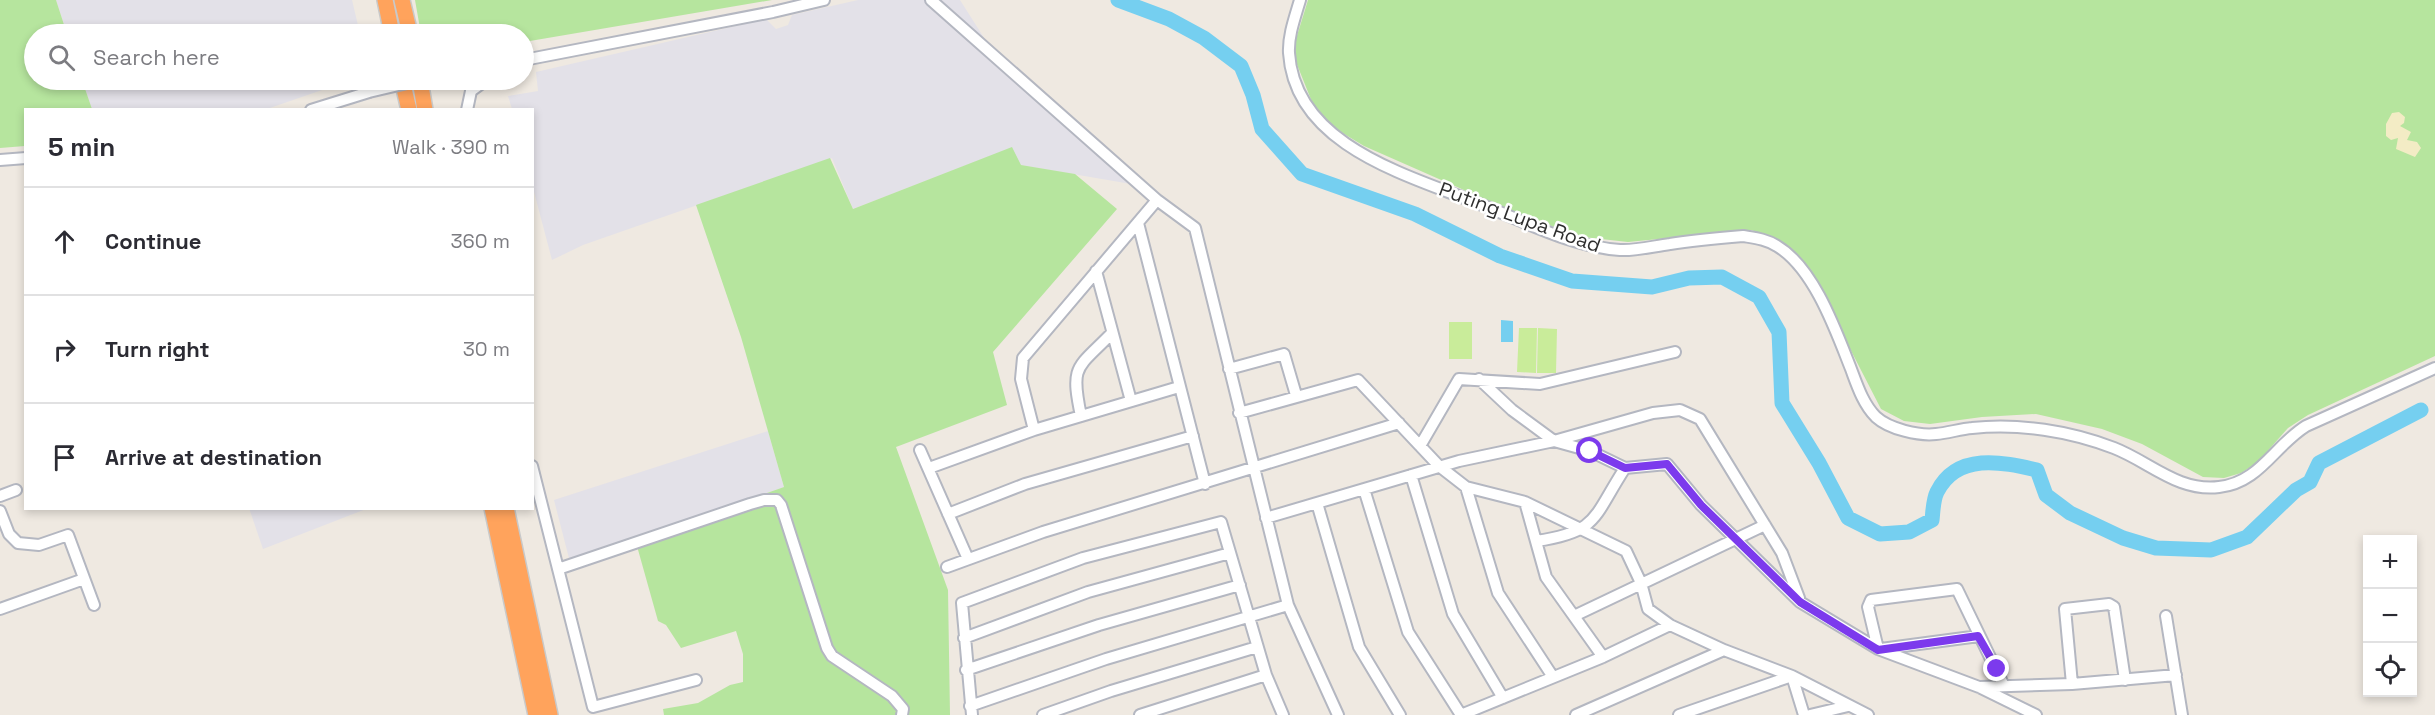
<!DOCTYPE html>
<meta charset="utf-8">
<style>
:root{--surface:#fff;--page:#f2f2f3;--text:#2b2b33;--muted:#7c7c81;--line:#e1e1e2}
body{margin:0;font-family:"Space Grotesk",sans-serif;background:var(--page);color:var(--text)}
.controls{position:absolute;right:18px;bottom:18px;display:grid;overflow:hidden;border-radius:0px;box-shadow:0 3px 9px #0003}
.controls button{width:54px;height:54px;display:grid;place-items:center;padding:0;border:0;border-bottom:2px solid var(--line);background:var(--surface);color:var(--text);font:30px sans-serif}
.stop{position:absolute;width:18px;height:18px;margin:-14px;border:4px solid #7c3aed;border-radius:50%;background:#fff}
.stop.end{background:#7c3aed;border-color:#fff;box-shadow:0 2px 6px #0008}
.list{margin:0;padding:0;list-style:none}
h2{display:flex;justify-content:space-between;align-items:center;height:78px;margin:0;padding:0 24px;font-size:26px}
h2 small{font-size:20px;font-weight:400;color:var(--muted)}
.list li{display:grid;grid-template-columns:39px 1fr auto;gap:18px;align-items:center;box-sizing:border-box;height:108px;padding:0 24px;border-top:2px solid var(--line)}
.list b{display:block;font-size:22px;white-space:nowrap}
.list em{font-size:20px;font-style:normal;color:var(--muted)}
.icon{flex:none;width:33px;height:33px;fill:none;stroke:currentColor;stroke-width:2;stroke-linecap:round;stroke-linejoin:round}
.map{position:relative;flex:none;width:2435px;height:715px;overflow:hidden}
.search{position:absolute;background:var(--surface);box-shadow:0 3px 9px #0003;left:24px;top:24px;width:510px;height:66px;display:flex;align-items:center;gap:15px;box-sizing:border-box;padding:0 21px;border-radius:33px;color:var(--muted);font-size:22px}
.panel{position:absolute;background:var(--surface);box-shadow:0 3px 9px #0003;left:24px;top:108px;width:510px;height:402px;border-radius:0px}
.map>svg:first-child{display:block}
</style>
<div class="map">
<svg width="2435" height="715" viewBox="0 0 2435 715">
<rect width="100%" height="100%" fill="#efe9e1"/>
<path fill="#e3e1e8" d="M56 0H352L360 34H67Z
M858 0H960L1009 77 1137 185 1020 165 1011 148 853 209 832 158 583 245 552 260 533 188 532 110 512 109 508 96 538 91 536 72 766 19 776 29 788 25 792 15Z
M82 80H351L264 110 92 109Z
M768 431 784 487 570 562 554 500Z
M249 508H366V509L263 549Z"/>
<path fill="#b6e59e" d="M0 0H56L67 34H34V80H82L92 109 26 110 25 146 0 148Z
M415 0H772L524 42V34H421Z
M1308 0H2435V356L2308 415 2288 428 2257 463 2241 473 2224 478 2203 477 2142 444 2102 429 2036 414 1982 417 1930 424 1904 421 1881 409 1809 269 1776 238 1751 230 1628 242 1583 237 1523 216 1364 146 1331 126 1312 102 1292 52Z
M1012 147 1021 165 1075 174 1117 209 993 352 1007 405 896 447 948 590 950 715H664L663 709 698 703 730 685 743 682V654L736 631 681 648 666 625 658 621 635 539 784 487 741 337 696 205 830 158 853 209Z"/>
<path fill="#f3ecc5" d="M2399 112 2405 117 2404 123 2400 126 2411 132 2407 140 2417 142 2421 148 2415 157 2396 149 2398 138 2391 140 2386 136V124L2392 113Z"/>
<path fill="#c9ec9a" d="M1449 322H1472V359H1449Z
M1519 328H1537L1536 373 1517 372Z
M1538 328 1557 329 1556 373H1537Z"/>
<path fill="#75cff0" d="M1501 320 1513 321V342H1501Z"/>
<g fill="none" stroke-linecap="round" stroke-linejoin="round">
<path stroke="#75cff0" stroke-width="15" d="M1118 0 1169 19 1204 38 1241 66 1253 95 1262 129 1302 174 1415 214 1500 256 1572 281 1652 287 1689 278 1722 277 1759 297 1779 332 1782 403 1819 463 1848 518 1880 534 1909 532 1932 520C1933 512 1933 500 1937 492 1957 452 2002 462 2037 470L2046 495 2070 513 2123 538 2156 548 2211 550 2247 537 2296 490 2310 482 2319 463 2421 410"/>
<g stroke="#b4b7c1" stroke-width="14">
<path id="minor" d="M931 0 1157 200 1023 358 1021 379 1034 430
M1300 0C1295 17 1288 36 1289 53 1295 147 1411 176 1482 205 1526 222 1573 247 1620 250 1636 251 1654 246 1670 244 1694 240 1718 238 1743 236 1755 238 1766 239 1777 246 1814 268 1836 331 1851 369 1857 385 1863 404 1876 417 1889 429 1919 436 1936 434 1948 433 1960 429 1972 428 2019 423 2070 431 2114 448 2150 462 2178 492 2219 487 2259 483 2274 446 2306 426L2435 368
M524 60 773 12 824 0
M311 110 369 92
M467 110 471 91 486 80
M0 160 26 158
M1157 200 1195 228 1288 605 1338 715
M1138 223 1205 484
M1096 271 1131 401
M1229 369 1284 354 1296 395
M1479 379 1512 410 1554 441 1590 451 1625 468 1667 464 1701 505 1800 602 1878 649 1979 687 2036 715
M1239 413 1358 380 1439 466 1466 487 1525 502 1626 551 1641 583 1648 609 1670 625 1724 650 1792 676 1868 715
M1081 416C1070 364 1077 369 1112 333
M1420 446 1459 379 1540 384 1675 352
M920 450 968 559
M532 466 593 707 696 680
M929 468 1034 430 1179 387
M1411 475 1453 614 1503 698
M1466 487 1498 593 1553 677
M1364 489 1408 632 1461 715
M0 496 16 490
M1525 502 1546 577 1603 657
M1317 503 1359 647 1400 715
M0 511 9 534 18 543 39 545 68 535 94 605
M948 514 1025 484 1193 436
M1266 518 1459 461 1554 441 1653 413 1680 410 1700 419 1782 553 1799 598
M1536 541C1599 532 1593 517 1625 468
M947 567 1043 532 1399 423
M558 569 750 504 764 500H777L781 505 827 648 832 656 892 696 903 709 902 715
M0 609 84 579
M1574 616 1765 525
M2166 616 2182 715
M964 638 1088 592 1230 553
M1878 649 1868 607 1871 600 1957 589 2004 686
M1881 649 1979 636
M966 670 1099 625 1240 585
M1792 676 1804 715
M2072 684 2065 609 2109 604 2114 607 2125 680
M1979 687 2072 684 2176 675
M970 706 1106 659 1288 605
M972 715 962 603 1083 558 1221 522 1266 675 1283 715
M1043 715 1111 691 1257 647
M1140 715 1266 675
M1461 715 1603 657 1670 625
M1576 715 1724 650
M1679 715 1792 676
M1810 715 1848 706"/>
</g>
<g stroke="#c9c9c9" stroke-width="18">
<path id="highway" d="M385 0 392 34
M402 0 410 34
M402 80 409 110
M420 80 425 110
M492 508 536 715
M506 508 550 715"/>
</g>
<use href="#minor" stroke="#fff" stroke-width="10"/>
<use href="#highway" stroke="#ffa35c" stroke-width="15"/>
<g stroke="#b4b7c1" stroke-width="14" stroke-linecap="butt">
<path id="minor-bridge" d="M369 92 420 80"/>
</g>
<use href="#minor-bridge" stroke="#fff" stroke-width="10"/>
</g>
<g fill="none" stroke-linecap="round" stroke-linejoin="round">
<path stroke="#7c3aed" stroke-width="8" d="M1590 451 1625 468 1667 464 1701 505 1800 602 1878 650 1978 636 1997 669"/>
</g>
<g text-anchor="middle" stroke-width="5" stroke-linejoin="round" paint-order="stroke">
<g font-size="20" fill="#2e2e2e" stroke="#fff">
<text transform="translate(1520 217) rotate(20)" y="7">Puting Lupa Road</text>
</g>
</g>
</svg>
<div class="controls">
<button>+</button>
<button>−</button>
<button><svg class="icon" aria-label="locate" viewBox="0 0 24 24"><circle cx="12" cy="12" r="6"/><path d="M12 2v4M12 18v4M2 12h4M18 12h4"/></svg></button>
</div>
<div class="stop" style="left:1590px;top:451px"></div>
<div class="stop end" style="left:1997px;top:669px"></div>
<div class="search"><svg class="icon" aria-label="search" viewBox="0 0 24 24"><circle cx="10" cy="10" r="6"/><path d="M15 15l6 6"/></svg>Search here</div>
<section class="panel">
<h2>5 min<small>Walk · 390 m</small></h2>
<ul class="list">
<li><svg class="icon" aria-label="ahead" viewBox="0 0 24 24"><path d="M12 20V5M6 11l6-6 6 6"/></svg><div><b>Continue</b></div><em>360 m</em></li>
<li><svg class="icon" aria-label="right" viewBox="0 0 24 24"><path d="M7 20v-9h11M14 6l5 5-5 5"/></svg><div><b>Turn right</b></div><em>30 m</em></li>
<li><svg class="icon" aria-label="arrive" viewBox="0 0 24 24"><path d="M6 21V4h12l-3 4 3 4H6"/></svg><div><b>Arrive at destination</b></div></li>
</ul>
</section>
</div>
